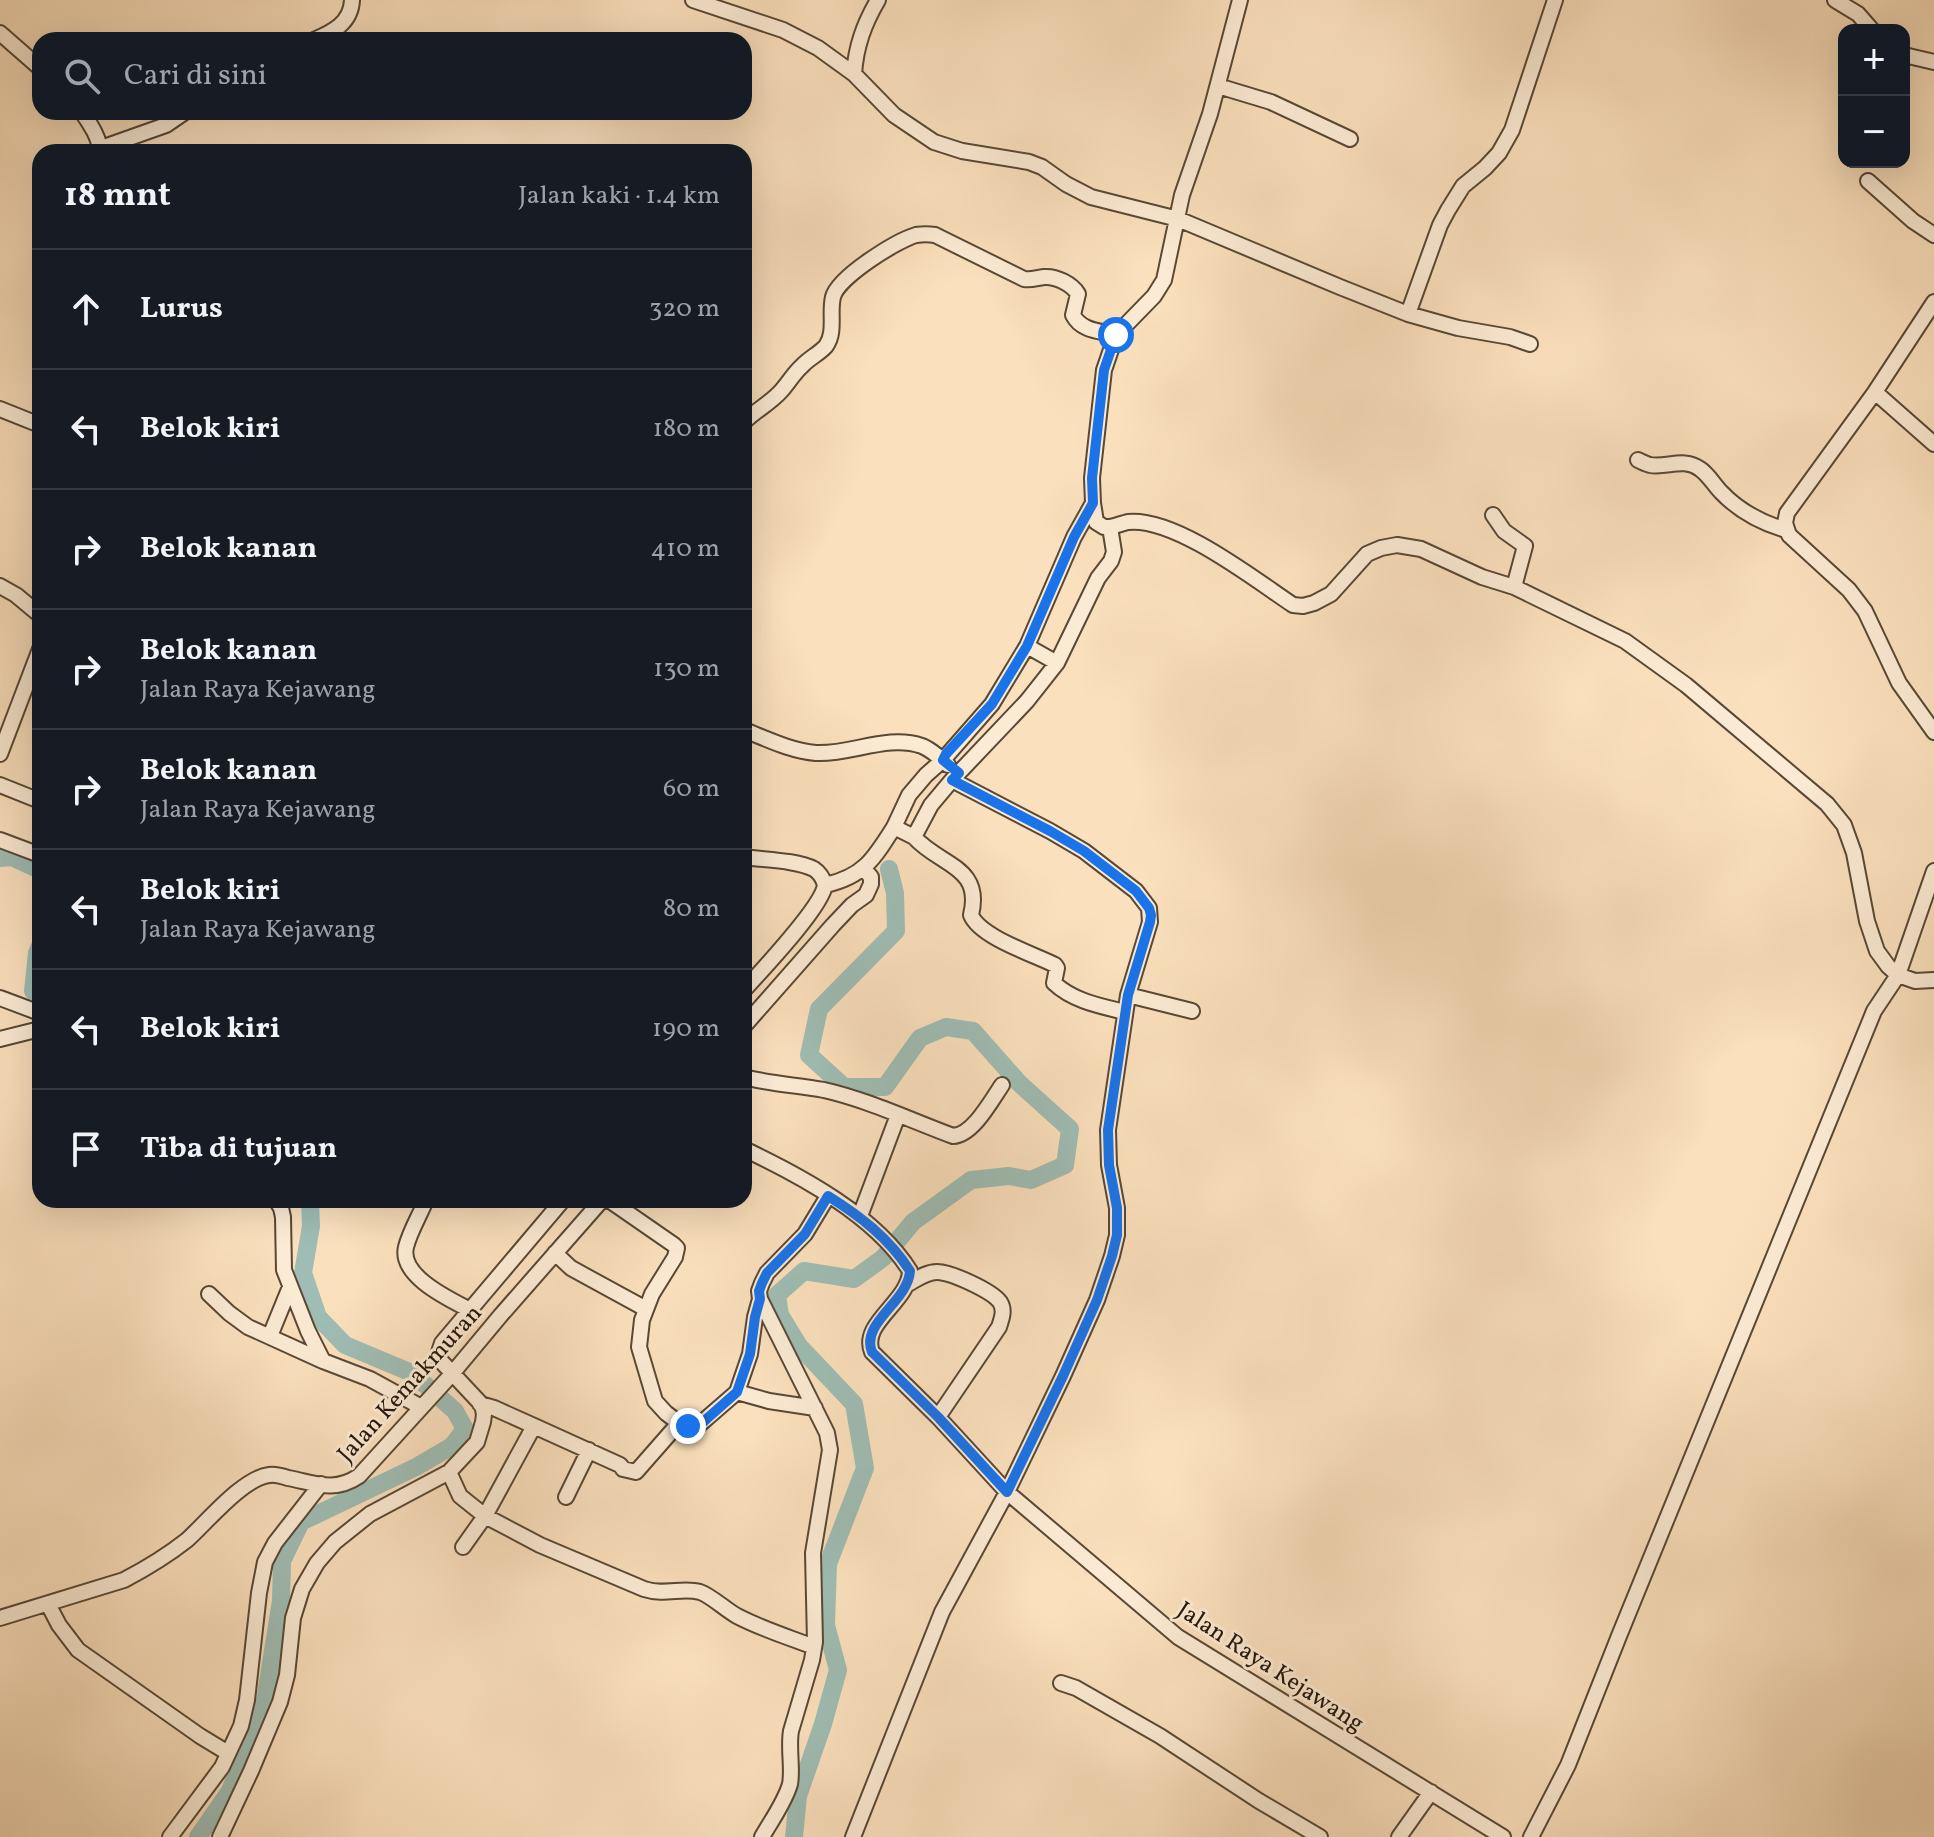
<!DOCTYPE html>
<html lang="id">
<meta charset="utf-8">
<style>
:root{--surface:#171b24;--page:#20242c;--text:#f1f3f6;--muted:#9ea1a6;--line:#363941}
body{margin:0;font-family:Vollkorn,serif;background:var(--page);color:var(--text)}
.controls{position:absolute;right:24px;top:24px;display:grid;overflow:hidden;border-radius:16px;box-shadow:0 8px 32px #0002}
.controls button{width:72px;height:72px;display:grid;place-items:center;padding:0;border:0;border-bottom:2px solid var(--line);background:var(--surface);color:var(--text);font:40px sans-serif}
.stop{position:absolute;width:24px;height:24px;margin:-18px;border:6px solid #1a73e8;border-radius:50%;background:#fff}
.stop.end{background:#1a73e8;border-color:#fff;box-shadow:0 2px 8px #0008}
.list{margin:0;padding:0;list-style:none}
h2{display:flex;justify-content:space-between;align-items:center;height:104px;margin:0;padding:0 32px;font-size:34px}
h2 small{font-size:26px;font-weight:400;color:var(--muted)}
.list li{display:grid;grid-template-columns:52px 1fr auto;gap:24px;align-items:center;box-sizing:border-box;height:120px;padding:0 32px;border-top:2px solid var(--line)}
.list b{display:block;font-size:30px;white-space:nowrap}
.list p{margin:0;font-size:26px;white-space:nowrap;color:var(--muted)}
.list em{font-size:26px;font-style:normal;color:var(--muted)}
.icon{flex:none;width:44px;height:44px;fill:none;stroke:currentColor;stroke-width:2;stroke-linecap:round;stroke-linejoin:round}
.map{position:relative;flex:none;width:1934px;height:1837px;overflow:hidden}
.search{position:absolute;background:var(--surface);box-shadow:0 8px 32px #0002;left:32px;top:32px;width:720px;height:88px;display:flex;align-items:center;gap:20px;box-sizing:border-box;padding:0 28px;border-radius:24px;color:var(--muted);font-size:30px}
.panel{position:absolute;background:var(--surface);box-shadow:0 8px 32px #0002;left:32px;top:144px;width:720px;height:1064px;border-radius:24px}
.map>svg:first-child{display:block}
</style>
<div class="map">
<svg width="1934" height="1837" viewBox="0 0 1934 1837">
<rect width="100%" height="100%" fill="#fbe0bd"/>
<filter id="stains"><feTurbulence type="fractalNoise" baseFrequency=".0025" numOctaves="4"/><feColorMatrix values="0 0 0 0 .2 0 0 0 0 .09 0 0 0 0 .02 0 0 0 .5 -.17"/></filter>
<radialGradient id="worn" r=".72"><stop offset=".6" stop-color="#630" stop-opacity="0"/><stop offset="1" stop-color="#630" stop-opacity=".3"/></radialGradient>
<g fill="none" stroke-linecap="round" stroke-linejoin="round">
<path stroke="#9fbdb4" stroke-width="18" d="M0 858 12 857 40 870
M40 946 37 953 33 991H40
M198 1837 230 1791 265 1701 281 1601 282 1561 301 1522 416 1467 452 1446 465 1429 455 1411 412 1373 345 1345 318 1317 303 1273 311 1226 310 1200
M794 1837 798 1796 823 1724 838 1670 826 1625 828 1564 865 1468 854 1404 799 1346 780 1315 777 1295 804 1271 854 1279 883 1258 913 1222 971 1180 1009 1176 1031 1180 1065 1165 1070 1129 1020 1084 973 1031 946 1027 920 1038 885 1087H844L809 1055 819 1009 896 931 895 893 889 869"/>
<g stroke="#584835" stroke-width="18">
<path id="minor" d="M693 0 783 30 818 48 854 74 894 115 934 142 962 151 1029 162 1042 167 1066 184 1091 197 1178 219 1340 287 1408 314 1458 328 1510 337 1530 344
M1835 0 1858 14 1872 30
M0 33 40 68
M314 40C333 32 351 23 352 0
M1904 55 1934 62
M854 74C856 46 864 24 878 0
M1218 86 1271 102 1350 139
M82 112C90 124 100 138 100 152
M101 148 166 125 185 112
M1868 181 1913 221 1934 235
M1934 302 1875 392 1787 513 1785 523 1789 535 1849 590 1865 611 1899 683 1934 732
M1408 314 1440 225 1448 210 1463 186 1485 168 1499 153 1512 130 1555 0
M1875 392 1934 444
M0 409 40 425
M744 422C756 410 771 403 782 390 789 382 794 373 802 366 809 358 819 354 826 346 836 332 829 313 833 297 838 277 896 241 916 235 923 234 928 234 935 235L1024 279C1032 280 1036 278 1044 277 1056 276 1072 284 1078 294L1073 315C1081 331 1100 331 1116 335
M1638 460C1642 462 1646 464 1650 465 1667 468 1684 457 1700 469 1708 474 1714 485 1721 492 1739 511 1762 523 1786 530
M1493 515 1504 531 1525 546 1514 587
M1110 527H1104L1096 522 1093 503 1092 478 1104 370 1116 335 1154 296 1164 280 1182 195 1210 114 1240 0
M0 586 16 595 40 615
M1027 646 1057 663
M744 730C767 739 791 751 816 753 851 755 887 734 922 746 930 749 936 755 943 760L992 704 1027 646 1074 537 1093 503
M0 754 40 649
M0 785 40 801
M894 827 909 795 926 775 943 760 948 765
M914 837C940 866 983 866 971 915 980 937 1033 954 1055 965L1057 968 1054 983C1073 1001 1100 1006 1125 1012
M0 840 40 855
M744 857C764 860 796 860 814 869 820 873 823 878 825 885
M1934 871 1898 975 1915 981 1934 980
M744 990C762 970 822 907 825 885 863 877 874 859 894 827L914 837 931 805 952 780 1027 701 1057 663 1098 578 1111 561 1114 552 1110 527C1116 526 1123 523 1128 522 1175 517 1254 579 1293 605L1303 606 1314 603 1331 594 1367 554 1381 548 1397 545 1421 549 1482 577 1514 587 1625 641 1686 685 1827 804 1844 825 1854 853 1867 921 1877 951 1888 966 1898 975 1874 1011 1619 1636 1568 1765 1531 1837
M1128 995 1192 1011
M0 998 40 1013
M744 1026 833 925 852 905 866 895 871 884V877L863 868
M0 1039 40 1029
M744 1077C770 1084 797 1085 824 1090 868 1100 910 1120 953 1136 973 1135 991 1101 1002 1085
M744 1149C801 1176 876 1216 910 1271 909 1302 860 1323 872 1352L938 1417 1007 1492 1178 1637 1503 1837
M276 1200 281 1208 283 1217 284 1270 308 1331 323 1361 370 1379 421 1407
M426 1200C420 1215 410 1231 406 1247 399 1276 449 1299 470 1310
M609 1200 674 1245 677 1248 675 1257 652 1294 642 1320 639 1347 655 1401 666 1413 679 1423
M860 1216 898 1115
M555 1253 571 1268 646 1309
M908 1284C917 1279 926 1272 937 1272 951 1272 992 1291 1000 1302 1005 1310 1002 1318 999 1327L938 1417
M209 1294 229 1313 248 1327 323 1361
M760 1299 827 1433 830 1450 813 1553 815 1642 812 1660 791 1731C788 1748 793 1769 790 1784 785 1802 771 1821 762 1837
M270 1336 290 1287
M737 1392 769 1401 815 1408
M480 1404 494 1408 534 1426
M449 1472 460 1496 485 1516 534 1426 620 1465 623 1469 636 1472 679 1423 688 1426 699 1425 737 1392 750 1354 755 1317 760 1299 759 1291 762 1283 767 1273 805 1234 828 1196
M566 1497 589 1450
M463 1547 485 1516 540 1545 644 1589C666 1596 681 1587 700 1592 710 1595 726 1610 737 1616 762 1629 788 1637 814 1647
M48 1604 59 1625 78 1650 200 1736 228 1753
M0 1618 124 1580C145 1569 168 1555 187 1540 207 1522 243 1478 269 1475 275 1474 282 1476 288 1478 315 1483 334 1493 359 1476L451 1375 501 1315 602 1200
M1061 1683 1076 1688 1160 1736 1259 1801 1320 1837
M170 1837 222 1767 241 1726 247 1700 259 1593 265 1562 275 1543 321 1484
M220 1837 251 1771 280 1702 287 1675 293 1618 302 1589 317 1563 335 1542 370 1514 449 1472 477 1442 483 1422 484 1414 482 1405 439 1359 438 1355 442 1343 563 1200
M853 1837 942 1612 1007 1492 1063 1376 1097 1300 1112 1256 1117 1235V1208L1109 1165 1108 1130 1128 995 1150 922 1149 908 1136 891 1084 851 1050 831 952 780
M1399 1837 1431 1792"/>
</g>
<use href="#minor" stroke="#fcebd4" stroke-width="14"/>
</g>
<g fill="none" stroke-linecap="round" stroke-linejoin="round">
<path stroke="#1a73e8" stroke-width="10" d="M688 1426H694L702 1423 737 1392 750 1354 755 1317 760 1299 759 1291 762 1283 767 1273 805 1234 828 1196C860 1216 889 1238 910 1271 908 1302 860 1323 872 1352L938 1417 1007 1492 1063 1376 1097 1300 1112 1256 1117 1235V1208L1109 1165 1108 1130 1128 995 1150 922 1151 915 1149 908 1136 891 1084 851 1050 831 952 780 959 773 943 760 946 754 992 704 1027 646 1074 537 1093 503 1092 478 1104 370 1116 335"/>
</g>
<g text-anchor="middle" stroke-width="6" stroke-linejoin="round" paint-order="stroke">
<g font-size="24" fill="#221508" stroke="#fcebd4">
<text transform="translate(409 1383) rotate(-48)" y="8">Jalan Kemakmuran</text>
<text transform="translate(1271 1666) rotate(33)" y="8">Jalan Raya Kejawang</text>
</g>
</g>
<rect width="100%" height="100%" filter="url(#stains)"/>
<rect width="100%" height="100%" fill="url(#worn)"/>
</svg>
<div class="controls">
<button>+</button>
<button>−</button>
</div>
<div class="stop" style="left:1116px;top:335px"></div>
<div class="stop end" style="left:688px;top:1426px"></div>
<div class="search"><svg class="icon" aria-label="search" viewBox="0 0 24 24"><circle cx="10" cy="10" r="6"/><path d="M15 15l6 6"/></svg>Cari di sini</div>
<section class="panel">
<h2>18 mnt<small>Jalan kaki · 1.4 km</small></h2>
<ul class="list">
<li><svg class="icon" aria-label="ahead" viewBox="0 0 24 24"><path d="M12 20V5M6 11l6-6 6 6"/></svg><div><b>Lurus</b></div><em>320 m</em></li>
<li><svg class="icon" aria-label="left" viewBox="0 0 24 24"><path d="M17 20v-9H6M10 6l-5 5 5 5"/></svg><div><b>Belok kiri</b></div><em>180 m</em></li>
<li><svg class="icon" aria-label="right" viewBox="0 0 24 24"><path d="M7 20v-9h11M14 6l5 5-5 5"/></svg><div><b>Belok kanan</b></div><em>410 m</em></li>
<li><svg class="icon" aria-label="right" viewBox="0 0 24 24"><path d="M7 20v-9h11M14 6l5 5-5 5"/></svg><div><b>Belok kanan</b><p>Jalan Raya Kejawang</p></div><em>130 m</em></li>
<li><svg class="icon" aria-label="right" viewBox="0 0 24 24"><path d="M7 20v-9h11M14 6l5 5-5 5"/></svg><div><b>Belok kanan</b><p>Jalan Raya Kejawang</p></div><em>60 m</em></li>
<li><svg class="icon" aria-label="left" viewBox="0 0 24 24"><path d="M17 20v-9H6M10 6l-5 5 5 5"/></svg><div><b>Belok kiri</b><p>Jalan Raya Kejawang</p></div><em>80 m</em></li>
<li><svg class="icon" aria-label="left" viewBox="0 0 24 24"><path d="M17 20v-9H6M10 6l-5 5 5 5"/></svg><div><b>Belok kiri</b></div><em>190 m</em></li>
<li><svg class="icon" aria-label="arrive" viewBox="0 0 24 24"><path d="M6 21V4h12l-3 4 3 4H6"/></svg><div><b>Tiba di tujuan</b></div></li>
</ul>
</section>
</div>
